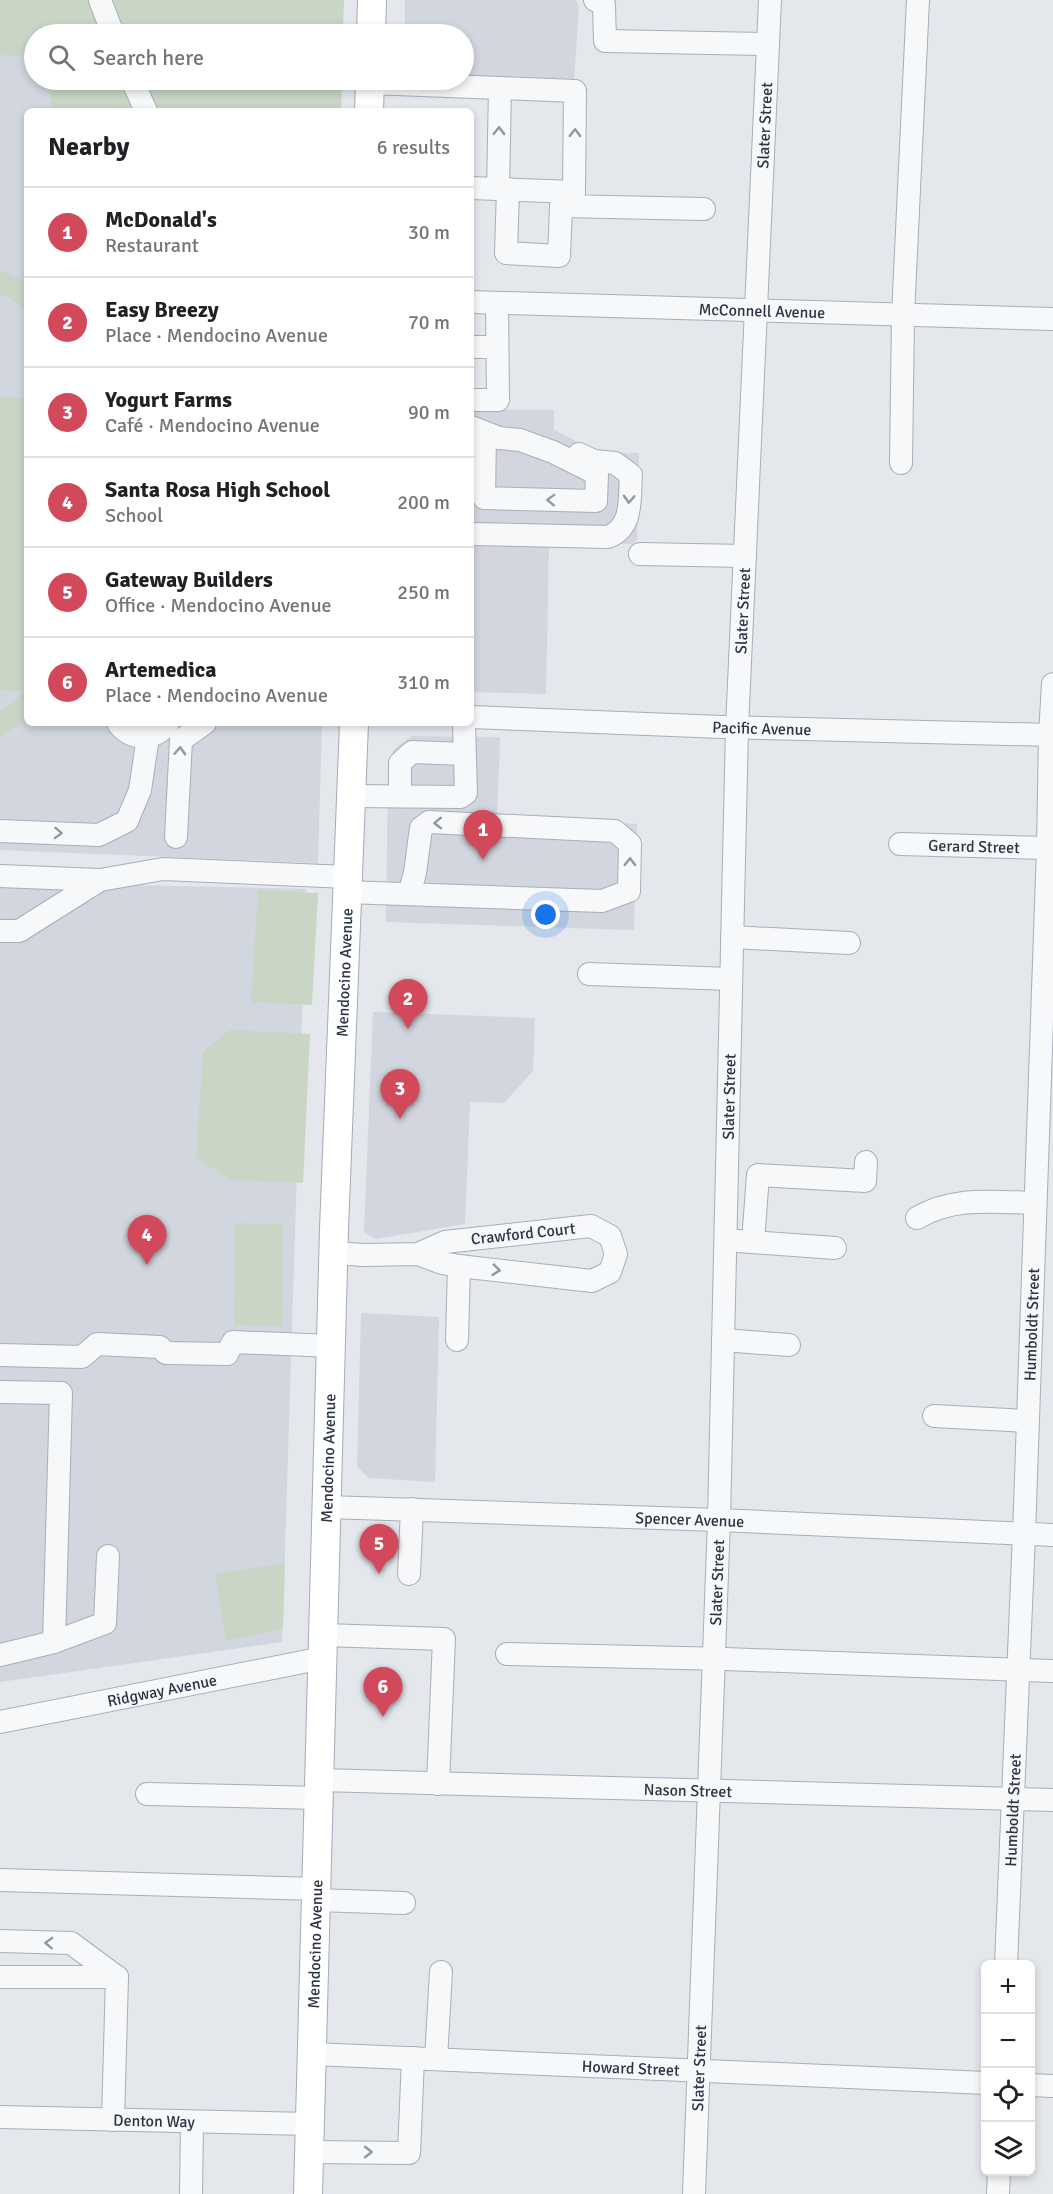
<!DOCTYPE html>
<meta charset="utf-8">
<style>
:root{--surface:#fff;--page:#f2f2f2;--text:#202124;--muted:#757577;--line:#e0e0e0;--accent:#d1495b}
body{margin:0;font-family:Signika,sans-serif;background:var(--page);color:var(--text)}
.controls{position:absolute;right:18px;bottom:18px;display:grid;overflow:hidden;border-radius:9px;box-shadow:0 3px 9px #0003}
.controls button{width:54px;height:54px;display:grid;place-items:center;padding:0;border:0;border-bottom:2px solid var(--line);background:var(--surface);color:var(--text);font:30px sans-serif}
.you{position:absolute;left:546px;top:915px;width:21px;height:21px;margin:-15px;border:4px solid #fff;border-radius:50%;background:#1a73e8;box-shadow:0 0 0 9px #1a73e833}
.badge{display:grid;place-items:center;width:39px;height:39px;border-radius:50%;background:var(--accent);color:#fff;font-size:20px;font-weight:700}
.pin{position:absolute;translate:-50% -50px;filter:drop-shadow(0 2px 3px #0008)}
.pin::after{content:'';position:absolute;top:32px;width:21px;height:18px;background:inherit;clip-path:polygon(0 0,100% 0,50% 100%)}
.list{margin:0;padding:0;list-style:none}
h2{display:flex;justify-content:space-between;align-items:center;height:78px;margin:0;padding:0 24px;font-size:26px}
h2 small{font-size:20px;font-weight:400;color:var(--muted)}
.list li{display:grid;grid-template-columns:39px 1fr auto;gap:18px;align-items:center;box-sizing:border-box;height:90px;padding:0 24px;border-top:2px solid var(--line)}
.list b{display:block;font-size:22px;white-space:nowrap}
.list p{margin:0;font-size:20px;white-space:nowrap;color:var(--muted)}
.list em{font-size:20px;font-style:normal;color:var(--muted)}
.icon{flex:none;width:33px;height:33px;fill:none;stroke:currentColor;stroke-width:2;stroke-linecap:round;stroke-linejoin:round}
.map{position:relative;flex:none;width:1053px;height:2194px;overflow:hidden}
.search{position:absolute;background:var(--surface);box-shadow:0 3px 9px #0003;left:24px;top:24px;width:450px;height:66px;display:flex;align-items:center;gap:15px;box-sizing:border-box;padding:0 21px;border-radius:33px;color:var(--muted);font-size:22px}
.panel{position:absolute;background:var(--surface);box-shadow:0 3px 9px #0003;left:24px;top:108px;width:450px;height:618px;border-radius:9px}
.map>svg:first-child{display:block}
</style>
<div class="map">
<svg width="1053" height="2194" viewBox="0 0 1053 2194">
<rect width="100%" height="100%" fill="#e4e7ec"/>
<path fill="#d2d6de" d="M0 0 34 34V80H336V111H27V723H322L318 863 0 850Z
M405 0H576L579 7 574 79 464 75V34H405Z
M471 409 554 410V430L598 452 639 453 637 540 632 544 549 543 546 694 471 692Z
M412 736 500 737 497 818 637 824 634 930 386 922 388 767 394 749Z
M0 882 306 889 282 1642 0 1682Z
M373 1012 535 1018 533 1071 504 1103 470 1102 465 1224 376 1239 364 1232Z
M361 1313 439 1317 435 1482 369 1478 357 1467Z"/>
<path fill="#c9d6c5" d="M0 0H344L343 34H34V56L0 55Z
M47 80H342L341 111H51L50 89Z
M0 270 27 282V311L12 299 0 294Z
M0 397 27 398V595L23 691 0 690Z
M27 688V720L0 736V711L12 704Z
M258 890 318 893 312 1005 251 1002Z
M229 1030 310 1034 303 1183 231 1180 196 1158 203 1052Z
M235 1223 283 1224 282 1326 234 1325Z
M285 1563 283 1629 226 1641 215 1574Z"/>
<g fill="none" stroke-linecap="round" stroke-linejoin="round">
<g stroke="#a9aeb7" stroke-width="24">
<g id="minor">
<path d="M100 0 113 34"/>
<path d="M595 0 604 5 605 41 768 44"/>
<path d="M132 80 146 111"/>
<path d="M370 83 500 88 498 189"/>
<path d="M500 88 575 91 574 192"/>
<path d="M471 188 574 192 561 206 704 209"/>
<path d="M508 189 506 253 559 256 561 206"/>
<path id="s1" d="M471 302 1053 319"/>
<path d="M471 347H497"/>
<path d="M471 400H498L497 303"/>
<path d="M471 427 499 438 520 440 553 452 597 474 596 501 484 498 485 433"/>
<path d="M901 463 903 315 918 0"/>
<path d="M471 534 608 537C634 527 629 498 631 475L615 463 594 461 579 454"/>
<path d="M640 554 745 556"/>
<path id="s2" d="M471 717 722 727 1053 735"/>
<path d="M118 723C129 741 157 741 168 723"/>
<path d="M351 796 461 797 466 793 464 723"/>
<path d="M400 796V763L412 752 464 754"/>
<path d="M0 831 99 835 127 821 140 790 148 737"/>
<path d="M176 837 181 740 205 723"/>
<path id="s3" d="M900 844 1048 848"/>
<path d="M0 876 100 880"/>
<path d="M347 892 374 893 602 901 629 891 630 844 615 831 429 822 421 828 415 873 409 894"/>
<path d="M0 931H19L100 880 163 869 347 877"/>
<path d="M732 937 849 943"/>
<path d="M589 974 731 979"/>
<path d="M917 1218C953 1196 995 1202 1035 1203"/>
<path d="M738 1241 835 1248"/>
<path d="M753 1242 758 1175 865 1181 866 1162"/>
<path d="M334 1253 364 1255 418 1254 442 1263 459 1266 592 1281 610 1272 616 1254 610 1236 591 1226 445 1242 418 1254"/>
<path d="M457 1340 459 1266"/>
<path d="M723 1340 789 1345"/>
<path d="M0 1355 82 1357 97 1344 160 1347 166 1353 227 1354 233 1342 332 1346"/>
<path d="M0 1392 61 1393 54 1642 0 1655"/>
<path d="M934 1416 1027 1421"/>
<path id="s4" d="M327 1507 719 1520 1053 1535"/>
<path d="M409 1574 412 1509"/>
<path d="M324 1635 444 1639 438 1784"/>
<path d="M54 1642 105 1623 108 1556"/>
<path d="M507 1654 726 1659 1053 1671"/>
<path id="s5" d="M0 1722 323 1658"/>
<path id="s6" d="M320 1780 1053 1800"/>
<path d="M147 1794 320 1798"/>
<path d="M0 1880 317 1889"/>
<path d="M317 1900 404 1903"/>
<path d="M0 1941 71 1943 117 1977"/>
<path id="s7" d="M1006 1964 1024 1534 1048 848 1050 735 1053 684"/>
<path d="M0 1977H117"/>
<path id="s8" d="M313 2054 986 2083"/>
<path d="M436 2059 441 1972"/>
<path d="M1030 2085 1053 2086"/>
<path id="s9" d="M0 2117 310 2124"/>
<path d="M113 2120 117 1977"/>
<path d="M309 2152 409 2153 413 2058"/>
<path d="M191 2194 192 2123"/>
<path id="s10" d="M694 2194 719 1520 737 728 770 0"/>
<path d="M998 2194 999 2172"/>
</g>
</g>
<g stroke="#a3abb8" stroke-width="30">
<g id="major">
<path d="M371 34 372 0"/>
<path d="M369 111 370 80"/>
<path id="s11" d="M308 2194 334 1229 354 723"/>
</g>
</g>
<use href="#minor" stroke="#f7f8fa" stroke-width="22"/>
<use href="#major" stroke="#fff" stroke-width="28"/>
</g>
<defs><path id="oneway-chevron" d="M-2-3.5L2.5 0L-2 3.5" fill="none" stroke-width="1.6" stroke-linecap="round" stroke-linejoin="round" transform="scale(1.5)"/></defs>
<g stroke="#9196a0">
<use href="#oneway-chevron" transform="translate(499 131) rotate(-89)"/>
<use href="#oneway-chevron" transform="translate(575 133) rotate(-89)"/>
<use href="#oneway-chevron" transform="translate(629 499) rotate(93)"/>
<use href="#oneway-chevron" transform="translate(551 500) rotate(-178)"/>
<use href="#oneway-chevron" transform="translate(180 751) rotate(-87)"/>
<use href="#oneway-chevron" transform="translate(438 823) rotate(179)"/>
<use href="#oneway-chevron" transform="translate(58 833) rotate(2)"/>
<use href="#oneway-chevron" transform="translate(630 862) rotate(-89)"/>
<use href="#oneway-chevron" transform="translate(496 1270) rotate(6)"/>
<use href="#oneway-chevron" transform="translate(49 1943) rotate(-178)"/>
<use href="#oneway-chevron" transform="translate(368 2152)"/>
</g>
<g text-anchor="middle" stroke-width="5" stroke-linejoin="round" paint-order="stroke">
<g font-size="16" fill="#2b3445" stroke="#f4f6f9">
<text dy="6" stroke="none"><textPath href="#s10" startOffset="2070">Slater Street</textPath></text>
<text dy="6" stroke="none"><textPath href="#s1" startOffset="291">McConnell Avenue</textPath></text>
<text dy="6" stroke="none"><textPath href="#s10" startOffset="1584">Slater Street</textPath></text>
<text dy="6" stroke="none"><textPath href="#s2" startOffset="291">Pacific Avenue</textPath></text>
<text dy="6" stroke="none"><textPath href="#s3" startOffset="74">Gerard Street</textPath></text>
<text dy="6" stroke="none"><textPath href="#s11" startOffset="1222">Mendocino Avenue</textPath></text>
<text dy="6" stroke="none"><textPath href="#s10" startOffset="1098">Slater Street</textPath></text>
<text transform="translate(523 1233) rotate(-6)" y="6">Crawford Court</text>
<text dy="6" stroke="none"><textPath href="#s7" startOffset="640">Humboldt Street</textPath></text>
<text dy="6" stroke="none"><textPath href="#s11" startOffset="736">Mendocino Avenue</textPath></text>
<text dy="6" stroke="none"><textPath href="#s4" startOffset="363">Spencer Avenue</textPath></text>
<text dy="6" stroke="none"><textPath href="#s10" startOffset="612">Slater Street</textPath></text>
<text dy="6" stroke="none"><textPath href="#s5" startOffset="165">Ridgway Avenue</textPath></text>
<text dy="6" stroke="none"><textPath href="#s6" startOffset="368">Nason Street</textPath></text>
<text dy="6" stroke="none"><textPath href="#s7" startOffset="154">Humboldt Street</textPath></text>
<text dy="6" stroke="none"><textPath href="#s11" startOffset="250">Mendocino Avenue</textPath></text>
<text dy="6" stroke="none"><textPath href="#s10" startOffset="126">Slater Street</textPath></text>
<text dy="6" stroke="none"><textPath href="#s8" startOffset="318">Howard Street</textPath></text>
<text dy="6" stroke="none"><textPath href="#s9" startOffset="154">Denton Way</textPath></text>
</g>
</g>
</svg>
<div class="controls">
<button>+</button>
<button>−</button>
<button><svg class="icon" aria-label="locate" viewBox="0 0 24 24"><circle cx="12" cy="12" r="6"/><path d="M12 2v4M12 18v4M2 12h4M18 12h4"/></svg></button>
<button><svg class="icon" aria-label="layers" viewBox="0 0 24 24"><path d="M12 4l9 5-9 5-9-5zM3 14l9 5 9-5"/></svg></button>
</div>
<div class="you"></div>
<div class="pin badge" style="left:483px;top:860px">1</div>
<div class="pin badge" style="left:408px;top:1029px">2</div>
<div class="pin badge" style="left:400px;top:1119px">3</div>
<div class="pin badge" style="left:147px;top:1265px">4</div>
<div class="pin badge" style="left:379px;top:1574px">5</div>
<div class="pin badge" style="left:383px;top:1717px">6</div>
<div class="search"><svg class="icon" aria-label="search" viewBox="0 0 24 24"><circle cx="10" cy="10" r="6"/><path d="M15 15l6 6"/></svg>Search here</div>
<section class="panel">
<h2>Nearby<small>6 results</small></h2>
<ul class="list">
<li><span class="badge">1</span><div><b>McDonald's</b><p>Restaurant</p></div><em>30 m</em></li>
<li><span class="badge">2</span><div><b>Easy Breezy</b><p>Place · Mendocino Avenue</p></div><em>70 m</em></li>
<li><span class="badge">3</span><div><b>Yogurt Farms</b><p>Café · Mendocino Avenue</p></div><em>90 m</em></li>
<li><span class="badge">4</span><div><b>Santa Rosa High School</b><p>School</p></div><em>200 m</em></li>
<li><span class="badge">5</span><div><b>Gateway Builders</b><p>Office · Mendocino Avenue</p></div><em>250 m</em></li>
<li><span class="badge">6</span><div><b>Artemedica</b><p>Place · Mendocino Avenue</p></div><em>310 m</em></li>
</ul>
</section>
</div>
